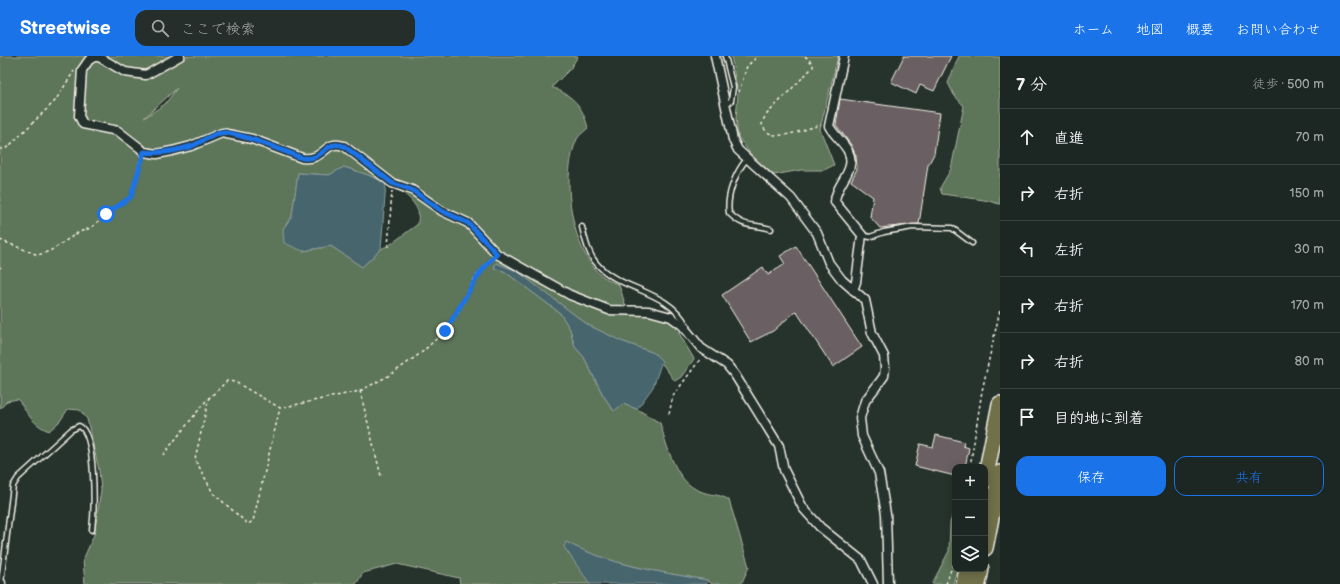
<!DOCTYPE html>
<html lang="ja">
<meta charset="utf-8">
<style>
:root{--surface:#1c2622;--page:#252e2a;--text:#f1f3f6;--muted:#a0a5a5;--line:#3a4340;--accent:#1a73e8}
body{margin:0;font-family:"Balsamiq Sans","Klee One",sans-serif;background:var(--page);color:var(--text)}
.controls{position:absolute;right:12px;bottom:12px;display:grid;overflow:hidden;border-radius:8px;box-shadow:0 2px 10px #0003}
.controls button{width:36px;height:36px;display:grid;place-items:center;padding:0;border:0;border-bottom:1px solid var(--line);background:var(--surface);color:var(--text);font:20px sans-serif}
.stop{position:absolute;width:12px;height:12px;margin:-9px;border:3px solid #1a73e8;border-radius:50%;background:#fff}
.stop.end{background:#1a73e8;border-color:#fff;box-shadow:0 1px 4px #0008}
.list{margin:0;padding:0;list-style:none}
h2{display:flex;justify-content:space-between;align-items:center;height:52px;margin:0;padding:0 16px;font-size:17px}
h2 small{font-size:13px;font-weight:400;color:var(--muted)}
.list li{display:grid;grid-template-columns:26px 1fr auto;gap:12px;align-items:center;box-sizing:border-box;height:56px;padding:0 16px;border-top:1px solid var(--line)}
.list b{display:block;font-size:15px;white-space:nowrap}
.list em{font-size:13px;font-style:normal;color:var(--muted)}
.actions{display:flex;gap:8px;padding:12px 16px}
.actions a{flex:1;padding:9px 0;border:1px solid var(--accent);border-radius:12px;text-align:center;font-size:14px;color:var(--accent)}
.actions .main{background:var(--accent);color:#fff}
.icon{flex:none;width:22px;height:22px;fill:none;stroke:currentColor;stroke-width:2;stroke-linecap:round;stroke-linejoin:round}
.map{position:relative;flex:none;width:1000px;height:528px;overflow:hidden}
header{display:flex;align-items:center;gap:24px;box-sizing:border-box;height:56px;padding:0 20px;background:var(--accent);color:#fff}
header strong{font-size:19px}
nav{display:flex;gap:22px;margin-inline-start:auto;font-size:14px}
.search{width:280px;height:36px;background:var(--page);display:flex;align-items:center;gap:10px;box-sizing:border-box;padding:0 14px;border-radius:12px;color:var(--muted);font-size:15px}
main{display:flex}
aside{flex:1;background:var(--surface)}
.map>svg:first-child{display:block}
</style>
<header>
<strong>Streetwise</strong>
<div class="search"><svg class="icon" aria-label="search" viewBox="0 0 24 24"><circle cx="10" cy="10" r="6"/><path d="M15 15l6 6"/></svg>ここで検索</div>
<nav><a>ホーム</a><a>地図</a><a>概要</a><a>お問い合わせ</a></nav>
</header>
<main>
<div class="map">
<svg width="1000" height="528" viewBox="0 0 1000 528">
<rect width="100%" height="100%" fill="#26332d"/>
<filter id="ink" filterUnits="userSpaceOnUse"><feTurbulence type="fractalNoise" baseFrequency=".025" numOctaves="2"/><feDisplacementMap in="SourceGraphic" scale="8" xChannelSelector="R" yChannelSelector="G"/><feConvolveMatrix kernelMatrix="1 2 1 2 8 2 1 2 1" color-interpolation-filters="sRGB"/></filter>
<g filter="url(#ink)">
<path fill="#5d7458" stroke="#a8b2a0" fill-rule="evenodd" d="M0 0H578L570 13 552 31C574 41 582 49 588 72 585 75 579 79 577 83 561 118 570 182 594 212 600 220 610 225 619 229L627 254 654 257 672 265 694 303 681 321 675 325 654 297 621 285 588 269 517 215 496 207 494 212 504 215 560 257 570 273 575 291 584 301 603 339 613 354 623 348 637 353 660 367C667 390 675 426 700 435 711 440 718 437 729 444L749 511 741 528H712L707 524C659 516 610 509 566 486L591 528H460L459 522 397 508 363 517 356 528H85L83 504 94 479 101 434 99 414 87 363 80 354 68 353 60 365 49 375C33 369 27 357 18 343L7 345 0 353ZM177 32 165 48 144 62ZM344 111C366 118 409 131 418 155 419 159 418 164 418 168L391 188 381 193 362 211 331 190 303 195 283 173 292 160 298 117 329 119Z
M731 0H838L820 73 834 109 824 114H801L774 119 752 100 738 81 736 62 738 38Z
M959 0 1000 1V148L984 144 942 138 940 132 951 113 964 50 954 39 948 27Z
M955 451V513H957L953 528H932L949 495 950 467Z"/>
<path fill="#47656d" stroke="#8c9d9e" d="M344 111 368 119 386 127 381 193 362 211 331 190 303 195 284 187 283 173 292 160 298 117 329 119Z
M496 207 517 215 588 269 621 285 654 297 662 305 653 331 637 353 623 348 614 355 603 339 584 301 575 291 570 273 560 257 504 215 494 213Z
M566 486C610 509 659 516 707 524V528H590L564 491Z"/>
<path fill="#6b6063" stroke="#f4f1e8" d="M904 0H951L934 35 920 29 916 38 891 26Z
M840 43 940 57 934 98 928 109 919 168 880 172 870 161 873 141 851 125 857 113 856 100 851 89 836 69Z
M796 190 862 291 833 311 796 255 773 275 751 286 722 239 763 211 768 219 785 208 780 200Z
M936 379 964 386 963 390 969 392 965 411H955V420L915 410 920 388 933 391Z"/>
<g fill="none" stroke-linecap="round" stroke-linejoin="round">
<g stroke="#f4f1e8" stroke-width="7">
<path id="service" d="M725 0 733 31 731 45 727 47
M747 103C736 115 726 140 729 157 745 173 752 167 771 173
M582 171C585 183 588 198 597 208 620 235 668 233 687 270
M862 179 870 181 884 176 913 171 952 172 972 187
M1 527 13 430 18 422 71 374 79 370C97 377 94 457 92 474"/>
</g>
<g stroke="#f4f1e8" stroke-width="11">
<path id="minor" d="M180 0 146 19 125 16 99 1H94L89 4 82 14 79 60 83 68 118 75 140 92 144 96 157 98 172 95 191 90 222 77 252 83 302 102C326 105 324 83 344 90L392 127 412 134 442 155 468 167 497 198 570 239 609 254 649 255 671 261 682 269 701 292 727 309 735 319 779 390 784 414 803 452 820 471 861 504 873 528
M715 0 733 84 738 94 791 142 817 177 829 207 842 224 865 244 872 277 884 300 885 312 884 320 879 327 865 345 860 362 862 380 879 417 886 458 888 528
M844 0 829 70C834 79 843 86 848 95 858 114 835 128 835 146L862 179 856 226 853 234
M0 528 1 527"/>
</g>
<g stroke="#f4f1e8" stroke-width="18">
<path id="motorway" d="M985 424 1000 348
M985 492 1000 417
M964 528 967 513
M978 528 981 513"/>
</g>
<path stroke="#f4f1e8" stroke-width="1.5" stroke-dasharray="3 3" stroke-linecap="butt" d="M805 0 813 8V11L765 60 762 68C769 91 805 72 821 69
M739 36 747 10 758 0
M0 93H5L9 90 55 45 74 15
M0 184 38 199 50 195 79 176 91 172 106 158 131 141 141 102
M388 191 392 135
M0 211 1 212
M360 335 381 420
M209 341 195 403 213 437 248 468 253 465 280 352
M669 358 673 340 701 302
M163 399 205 346 227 325 235 326 280 352 360 335 390 319 421 297 445 275 458 256 475 222 491 203
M970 411 982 335 1000 254
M946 528 955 502"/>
<use href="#service" stroke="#26332d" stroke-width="4"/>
<use href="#minor" stroke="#26332d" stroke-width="8"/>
<use href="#motorway" stroke="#70704a" stroke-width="15"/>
</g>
</g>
<g fill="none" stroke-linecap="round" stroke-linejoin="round" filter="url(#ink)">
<path stroke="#1a73e8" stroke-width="5" d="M106 158 131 141 144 96C160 98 176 95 192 90 201 86 210 80 220 77 234 74 286 96 302 102 326 105 324 83 344 90L392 127 412 134 442 155 468 167 497 198C473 220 463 249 445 275"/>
</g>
</svg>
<div class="controls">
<button>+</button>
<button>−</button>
<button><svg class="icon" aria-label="layers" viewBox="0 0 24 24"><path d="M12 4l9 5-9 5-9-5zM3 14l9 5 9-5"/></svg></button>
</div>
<div class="stop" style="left:106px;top:158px"></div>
<div class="stop end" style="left:445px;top:275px"></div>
</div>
<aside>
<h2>7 分<small>徒歩 · 500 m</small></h2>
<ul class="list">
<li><svg class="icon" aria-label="ahead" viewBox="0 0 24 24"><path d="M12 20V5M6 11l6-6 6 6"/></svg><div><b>直進</b></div><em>70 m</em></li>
<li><svg class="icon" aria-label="right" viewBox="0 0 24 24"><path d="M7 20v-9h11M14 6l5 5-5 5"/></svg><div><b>右折</b></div><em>150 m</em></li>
<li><svg class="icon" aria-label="left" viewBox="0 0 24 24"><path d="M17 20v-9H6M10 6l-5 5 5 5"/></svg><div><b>左折</b></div><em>30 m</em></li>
<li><svg class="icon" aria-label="right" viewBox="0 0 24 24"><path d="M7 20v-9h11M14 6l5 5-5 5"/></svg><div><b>右折</b></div><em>170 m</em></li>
<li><svg class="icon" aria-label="right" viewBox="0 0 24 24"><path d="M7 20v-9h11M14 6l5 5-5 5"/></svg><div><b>右折</b></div><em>80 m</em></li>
<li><svg class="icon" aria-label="arrive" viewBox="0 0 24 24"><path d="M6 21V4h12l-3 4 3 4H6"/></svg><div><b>目的地に到着</b></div></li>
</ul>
<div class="actions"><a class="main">保存</a><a>共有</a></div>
</aside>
</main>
